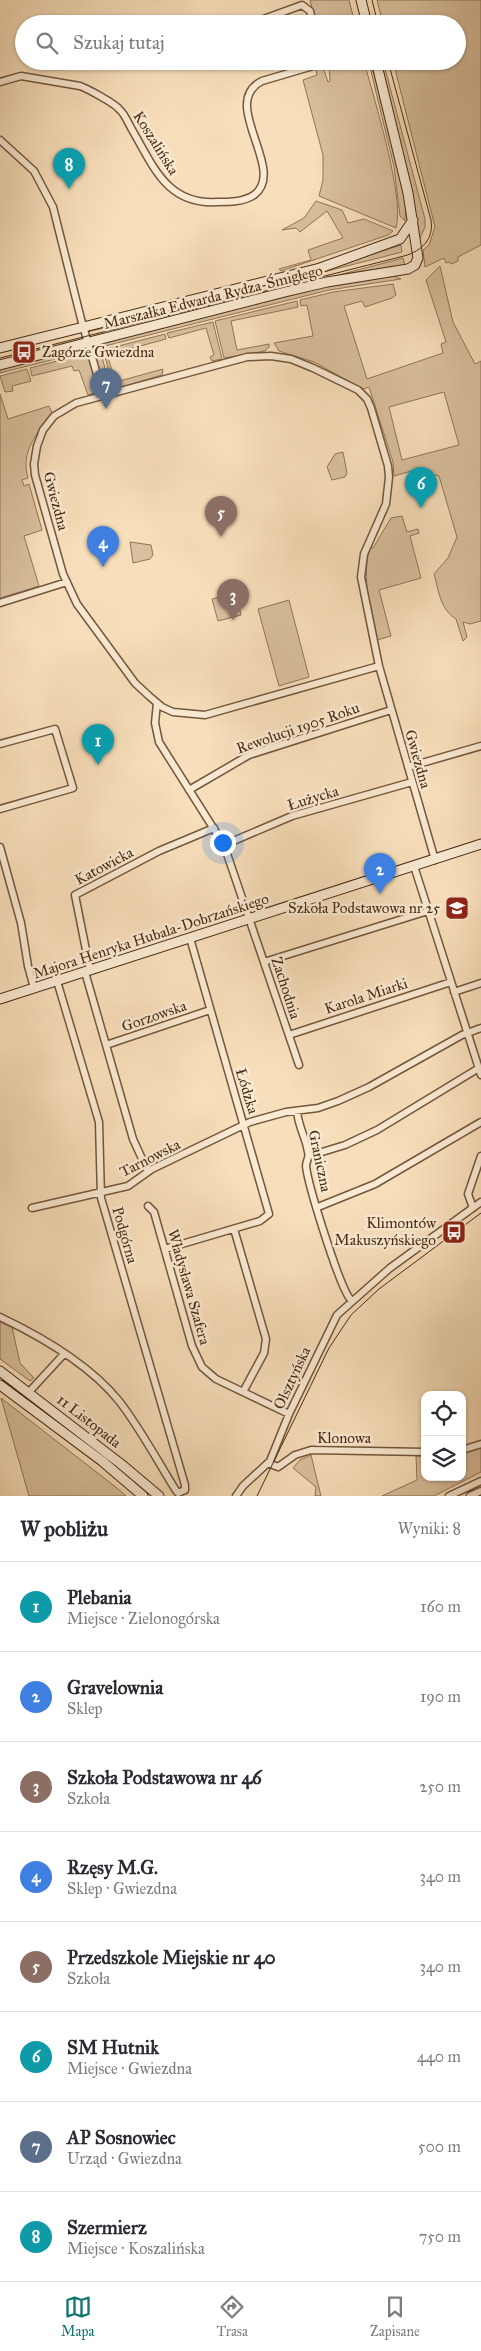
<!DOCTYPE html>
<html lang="pl">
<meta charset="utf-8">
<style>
:root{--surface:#fff;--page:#f7f7f7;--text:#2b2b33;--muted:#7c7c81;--line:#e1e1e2;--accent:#0f766e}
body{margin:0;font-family:"IM FELL Great Primer",serif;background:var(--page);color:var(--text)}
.controls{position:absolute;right:15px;bottom:15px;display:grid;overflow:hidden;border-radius:10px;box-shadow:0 1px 4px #0004}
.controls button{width:45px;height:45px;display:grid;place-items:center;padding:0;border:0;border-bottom:1px solid var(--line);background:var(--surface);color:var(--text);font:25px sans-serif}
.you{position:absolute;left:222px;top:842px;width:18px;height:18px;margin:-12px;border:4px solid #fff;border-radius:50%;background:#1a73e8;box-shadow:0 0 0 8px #1a73e833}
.badge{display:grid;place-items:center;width:32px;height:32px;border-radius:50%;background:var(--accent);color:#fff;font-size:16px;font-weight:700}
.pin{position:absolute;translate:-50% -41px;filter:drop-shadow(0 1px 2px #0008)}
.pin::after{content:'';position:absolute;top:26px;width:18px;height:15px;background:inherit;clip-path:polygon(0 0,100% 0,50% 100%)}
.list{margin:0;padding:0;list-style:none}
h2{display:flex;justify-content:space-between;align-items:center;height:65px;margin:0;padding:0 20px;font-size:21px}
h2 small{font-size:16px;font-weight:400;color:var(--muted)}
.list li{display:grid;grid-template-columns:32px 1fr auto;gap:15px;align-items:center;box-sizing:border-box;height:90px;padding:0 20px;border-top:1px solid var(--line)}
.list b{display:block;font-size:19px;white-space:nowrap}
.list p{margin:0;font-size:16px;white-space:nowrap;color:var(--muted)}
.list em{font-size:16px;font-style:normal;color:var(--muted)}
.icon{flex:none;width:28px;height:28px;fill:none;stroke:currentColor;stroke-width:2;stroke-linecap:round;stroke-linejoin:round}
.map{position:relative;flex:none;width:481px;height:1496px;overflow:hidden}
.search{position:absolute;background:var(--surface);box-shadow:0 1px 4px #0004;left:15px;right:15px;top:15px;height:55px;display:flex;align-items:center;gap:12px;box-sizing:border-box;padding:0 18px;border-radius:28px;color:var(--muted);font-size:19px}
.sheet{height:785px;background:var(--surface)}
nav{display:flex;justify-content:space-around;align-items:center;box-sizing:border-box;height:70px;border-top:1px solid var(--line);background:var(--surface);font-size:14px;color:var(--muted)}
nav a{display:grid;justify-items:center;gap:2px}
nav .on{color:var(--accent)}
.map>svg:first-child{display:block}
</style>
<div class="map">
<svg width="481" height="1496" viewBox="0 0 481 1496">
<rect width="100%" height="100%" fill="#f8dfbb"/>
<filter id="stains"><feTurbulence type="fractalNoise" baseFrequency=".004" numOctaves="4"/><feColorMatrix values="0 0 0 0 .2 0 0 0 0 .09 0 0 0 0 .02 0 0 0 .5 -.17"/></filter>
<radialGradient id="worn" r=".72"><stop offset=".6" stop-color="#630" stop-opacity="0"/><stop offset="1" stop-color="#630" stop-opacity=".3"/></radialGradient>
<path fill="#dac09e" stroke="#907558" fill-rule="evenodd" d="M310 0H349L355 24H340L337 16 316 24Z
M377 0H481V245L458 257V261L452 264 449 262 446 263 444 258 425 267 423 250 429 245 435 227 393 61H457V24H383Z
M341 61H364C373 96 405 197 396 228L319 196 323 180V155L303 80 317 75 316 69 323 67 328 82 330 81 329 65Z
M379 61H383L425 219V227L420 238 407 169Z
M370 67H372C383 111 409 176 405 221L400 216 394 167Z
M316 201 342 210 348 223 364 219 393 231 388 235 281 271 279 269 311 260 308 250 343 238 327 211 300 232 296 228 282 230 304 218Z
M401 245 402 252 88 332 90 329 324 270Z
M403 258 405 265 344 274 267 294Z
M440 266 453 322 475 364 481 361V621L470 624 463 622 467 637 463 641 456 619C440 609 439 592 434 574L448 558 457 537 439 476 415 470 394 476 393 462 369 387 363 389 314 362 279 351 274 343 313 336 307 305 301 306 300 300 333 292 393 284 396 295 392 298 365 307 362 301 344 306 367 379 443 353 441 344 446 342 426 280ZM444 392 459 445 402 460 389 407Z
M394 276 401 279 329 290 93 349 95 345 313 289Z
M297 301 298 307 231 321 237 350 269 344V347L265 351 224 358 215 321Z
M213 322 222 359 212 361 210 357 214 355 206 328 169 338 167 333Z
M165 334 166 339 107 355 116 382 163 369 162 375 114 389 103 350Z
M77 348 79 353 0 373V368Z
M100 350 111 390H109L103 385 94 352Z
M88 353 97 387 95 393 88 395 79 370 74 371 72 366 32 376 30 368Z
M27 369 31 381 12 386 13 391 5 392 0 376Z
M0 394 8 419 49 406 52 413C37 434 20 451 28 478L22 480 24 486 29 484 42 530 24 536 39 586 0 598Z
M343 452 347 473 345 477 332 480 327 467 335 454Z
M402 516 407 532 418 529 419 533 410 536 421 578 379 590 391 636 377 640C371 609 361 579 370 547L373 548 391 518Z
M130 542 151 545 153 555 150 559 133 563Z
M236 593 241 615 218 621 212 599Z
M289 600 309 677 279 686 258 609Z
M0 1322 12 1327 20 1363 34 1378 30 1381 0 1359Z
M1 1398 117 1488 126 1496H29Z
M481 1448V1472L434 1496H382L417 1480 416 1456H425V1477H462V1454Z
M311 1455 321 1496H315L316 1487 293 1468 300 1460Z"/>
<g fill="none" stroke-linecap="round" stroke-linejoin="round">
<g stroke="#73573c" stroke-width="9">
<path id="street" d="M250 24 302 5 310 11 313 24
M0 82 21 76 80 86C88 89 114 103 119 109 124 113 128 122 131 128 153 165 166 205 217 202 229 202 244 202 254 195 288 170 218 103 262 81L330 61
M0 140 34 171 53 207 81 319 103 395
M0 603 67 582
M379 666 205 715 173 712 162 707 149 696 135 683 77 604 63 574 35 475 34 464 37 446 43 430 54 416 76 403 247 357 271 356 291 359 313 368 358 390 367 399 371 408 388 466 389 477 386 504 364 554 361 577 379 666 435 860
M157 703 155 723 159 742 224 845 299 1065
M0 744 55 729 73 788 0 809
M408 767 481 746
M189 790 249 755 391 710
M224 845 292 816 412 782
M0 847 21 923 28 966 34 988
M414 866 481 1075
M264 962 428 911
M90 970 75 895 159 851 214 828
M85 972 133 1139 148 1172
M454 992 481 983
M289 1035 451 982
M106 1045 210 1010
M297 1111C298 1126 306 1138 308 1152 310 1157 306 1161 306 1166 308 1185 340 1289 351 1300
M309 1156 345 1145 377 1130 479 1068
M148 1206 154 1212 192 1346 202 1367 216 1379 289 1414
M318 1207 375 1184 481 1122
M32 1208 128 1186 152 1169 250 1122 286 1112 318 1108 338 1101 369 1087 462 1035 481 1028
M473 1208 468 1194 481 1156
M234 1229 266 1339 264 1353 243 1392
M165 1249 260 1221 269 1214 190 938
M0 1317C42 1337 90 1365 119 1401 140 1428 157 1460 175 1489L178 1493 185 1490V1485L101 1198 99 1122 57 981
M29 1392 64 1354
M462 1450 481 1444
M268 1463 278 1467 295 1455 311 1450 425 1452
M236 1496 243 1486 270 1461 289 1414 337 1315 390 1268 481 1202
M449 1496 481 1481
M470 1496 481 1491"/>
</g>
<g stroke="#472a12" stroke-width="11">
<path id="secondary" d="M361 0 367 24
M0 348 320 268 400 239 413 220
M0 365 285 292 327 282 408 269 415 265 418 258 408 193 376 61
M0 999 481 844
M0 1371 121 1464 159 1496
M0 1385 102 1461 143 1496"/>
</g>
<use href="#street" stroke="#faead3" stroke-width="6"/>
<use href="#secondary" stroke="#faead3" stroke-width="9"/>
<path stroke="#472a12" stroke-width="1" d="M372 0 378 24
M0 358 404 256C422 251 434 239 431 220L388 61
M257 1496 329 1348 351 1315 379 1289 481 1213"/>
</g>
<defs>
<g id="bus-square" transform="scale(1.25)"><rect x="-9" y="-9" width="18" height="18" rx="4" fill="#8f2418" stroke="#faead3"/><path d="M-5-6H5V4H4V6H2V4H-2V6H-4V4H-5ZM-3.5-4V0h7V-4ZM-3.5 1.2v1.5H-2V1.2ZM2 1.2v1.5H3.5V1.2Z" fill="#fff"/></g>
<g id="school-square" transform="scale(1.25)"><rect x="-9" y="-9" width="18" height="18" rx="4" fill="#8f2418" stroke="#faead3"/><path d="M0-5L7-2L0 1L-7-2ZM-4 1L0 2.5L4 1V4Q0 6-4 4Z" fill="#fff"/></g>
</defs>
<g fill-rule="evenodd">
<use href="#bus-square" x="24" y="352"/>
<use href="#school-square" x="457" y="908"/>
<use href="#bus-square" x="454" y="1232"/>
</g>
<g text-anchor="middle" stroke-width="5" stroke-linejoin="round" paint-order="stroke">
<g font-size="15" fill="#472a12" stroke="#faead3">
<text transform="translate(156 143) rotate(58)" y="5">Koszalińska</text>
<text transform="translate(213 297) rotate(-14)" y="5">Marszałka Edwarda Rydza-Śmigłego</text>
<text transform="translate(56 501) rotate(75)" y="5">Gwiezdna</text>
<text transform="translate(298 728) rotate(-19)" y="5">Rewolucji 1905 Roku</text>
<text transform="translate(418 759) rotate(74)" y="5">Gwiezdna</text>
<text transform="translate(313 798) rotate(-17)" y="5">Łużycka</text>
<text transform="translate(104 866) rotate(-28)" y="5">Katowicka</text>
<text transform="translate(151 936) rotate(-18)" y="5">Majora Henryka Hubala-Dobrzańskiego</text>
<text transform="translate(286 988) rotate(72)" y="5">Zachodnia</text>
<text transform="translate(366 996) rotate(-18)" y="5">Karola Miarki</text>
<text transform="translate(154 1016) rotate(-19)" y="5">Gorzowska</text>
<text transform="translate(247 1091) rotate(73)" y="5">Łódzka</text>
<text transform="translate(150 1158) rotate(-27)" y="5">Tarnowska</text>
<text transform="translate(320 1161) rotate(78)" y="5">Graniczna</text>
<text transform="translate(125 1235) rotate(74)" y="5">Podgórna</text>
<text transform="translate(189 1287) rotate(74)" y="5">Władysława Szafera</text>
<text transform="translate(292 1378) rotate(-65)" y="5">Olsztyńska</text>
<text transform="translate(89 1421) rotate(38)" y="5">11 Listopada</text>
<text x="344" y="1443">Klonowa</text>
</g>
<g font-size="15" fill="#472a12" stroke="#faead3" text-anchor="end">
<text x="42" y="357" text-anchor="start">Zagórze Gwiezdna</text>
<text x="440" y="913">Szkoła Podstawowa nr 25</text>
<text x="436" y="1228">Klimontów<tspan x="436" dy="17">Makuszyńskiego</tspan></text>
</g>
</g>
<rect width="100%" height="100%" filter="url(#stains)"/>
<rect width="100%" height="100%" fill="url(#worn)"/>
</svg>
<div class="controls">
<button><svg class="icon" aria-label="locate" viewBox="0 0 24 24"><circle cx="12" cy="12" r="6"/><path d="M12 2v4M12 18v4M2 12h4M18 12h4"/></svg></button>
<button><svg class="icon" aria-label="layers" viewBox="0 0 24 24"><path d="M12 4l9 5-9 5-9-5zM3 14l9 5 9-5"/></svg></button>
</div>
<div class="you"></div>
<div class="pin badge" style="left:98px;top:765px;background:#0f9aa8">1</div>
<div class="pin badge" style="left:380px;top:894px;background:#3f7fe0">2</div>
<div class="pin badge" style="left:233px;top:620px;background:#8d6e63">3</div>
<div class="pin badge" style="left:103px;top:567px;background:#3f7fe0">4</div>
<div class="pin badge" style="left:221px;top:537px;background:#8d6e63">5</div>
<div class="pin badge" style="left:421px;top:508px;background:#0f9aa8">6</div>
<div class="pin badge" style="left:106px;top:409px;background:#5c6f8a">7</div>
<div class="pin badge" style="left:69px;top:189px;background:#0f9aa8">8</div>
<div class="search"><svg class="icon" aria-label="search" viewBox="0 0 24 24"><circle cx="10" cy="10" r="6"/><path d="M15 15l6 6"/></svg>Szukaj tutaj</div>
</div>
<section class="sheet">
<h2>W pobliżu<small>Wyniki: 8</small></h2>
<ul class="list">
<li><span class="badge" style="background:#0f9aa8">1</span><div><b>Plebania</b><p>Miejsce · Zielonogórska</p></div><em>160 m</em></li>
<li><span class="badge" style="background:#3f7fe0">2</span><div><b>Gravelownia</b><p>Sklep</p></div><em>190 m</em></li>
<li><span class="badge" style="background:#8d6e63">3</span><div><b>Szkoła Podstawowa nr 46</b><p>Szkoła</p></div><em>250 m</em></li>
<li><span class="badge" style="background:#3f7fe0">4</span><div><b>Rzęsy M.G.</b><p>Sklep · Gwiezdna</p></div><em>340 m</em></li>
<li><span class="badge" style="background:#8d6e63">5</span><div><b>Przedszkole Miejskie nr 40</b><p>Szkoła</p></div><em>340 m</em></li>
<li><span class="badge" style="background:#0f9aa8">6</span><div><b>SM Hutnik</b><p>Miejsce · Gwiezdna</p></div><em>440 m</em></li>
<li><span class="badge" style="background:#5c6f8a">7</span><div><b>AP Sosnowiec</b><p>Urząd · Gwiezdna</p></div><em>500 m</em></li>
<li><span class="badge" style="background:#0f9aa8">8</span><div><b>Szermierz</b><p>Miejsce · Koszalińska</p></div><em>750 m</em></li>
</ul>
</section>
<nav>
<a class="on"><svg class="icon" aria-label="map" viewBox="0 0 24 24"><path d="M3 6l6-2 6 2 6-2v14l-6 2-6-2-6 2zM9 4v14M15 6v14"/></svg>Mapa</a>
<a><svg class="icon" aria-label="directions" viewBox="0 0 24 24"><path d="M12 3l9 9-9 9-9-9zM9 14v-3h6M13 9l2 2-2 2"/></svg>Trasa</a>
<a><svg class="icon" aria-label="saved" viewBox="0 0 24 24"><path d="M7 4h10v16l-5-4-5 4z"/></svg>Zapisane</a>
</nav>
